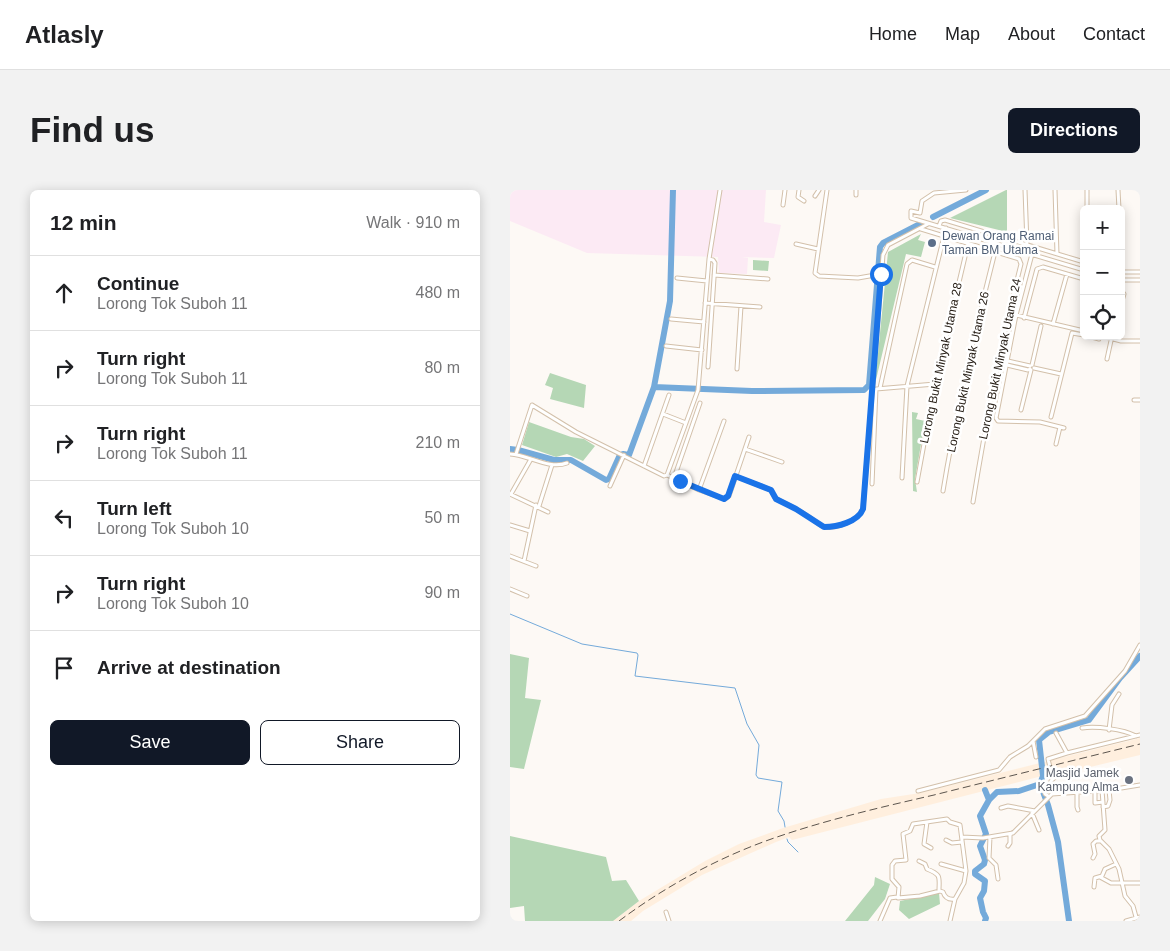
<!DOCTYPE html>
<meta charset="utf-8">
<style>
:root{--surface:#fff;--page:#f2f2f2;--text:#202124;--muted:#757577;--line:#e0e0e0;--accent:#111827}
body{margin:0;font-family:Arial,sans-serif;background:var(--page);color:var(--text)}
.controls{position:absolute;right:15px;top:15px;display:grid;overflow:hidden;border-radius:8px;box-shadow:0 2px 12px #0003}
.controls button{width:45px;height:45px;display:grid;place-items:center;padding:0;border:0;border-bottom:1px solid var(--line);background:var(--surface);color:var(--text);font:25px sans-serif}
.stop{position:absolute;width:15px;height:15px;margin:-11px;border:4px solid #1a73e8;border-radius:50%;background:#fff}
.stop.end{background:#1a73e8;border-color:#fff;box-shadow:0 1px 5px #0008}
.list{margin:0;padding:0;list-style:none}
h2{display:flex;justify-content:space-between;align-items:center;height:65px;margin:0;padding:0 20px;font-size:21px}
h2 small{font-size:16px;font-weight:400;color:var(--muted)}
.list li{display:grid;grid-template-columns:32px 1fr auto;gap:15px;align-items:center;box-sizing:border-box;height:75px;padding:0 20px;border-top:1px solid var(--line)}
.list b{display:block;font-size:19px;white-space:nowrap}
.list p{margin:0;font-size:16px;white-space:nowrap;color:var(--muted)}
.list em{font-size:16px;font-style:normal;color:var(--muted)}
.actions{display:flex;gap:10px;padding:15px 20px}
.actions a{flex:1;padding:11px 0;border:1px solid var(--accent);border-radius:8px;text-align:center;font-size:18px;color:var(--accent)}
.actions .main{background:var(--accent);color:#fff}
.icon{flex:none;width:28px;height:28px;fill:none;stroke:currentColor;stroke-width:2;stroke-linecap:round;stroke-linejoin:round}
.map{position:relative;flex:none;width:630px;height:731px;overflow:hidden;border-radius:8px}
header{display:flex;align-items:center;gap:30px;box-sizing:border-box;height:70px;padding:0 25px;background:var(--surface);border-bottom:1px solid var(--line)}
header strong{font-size:24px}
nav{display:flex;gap:28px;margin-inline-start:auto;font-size:18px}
.intro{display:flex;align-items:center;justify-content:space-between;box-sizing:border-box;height:120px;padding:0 30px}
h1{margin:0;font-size:35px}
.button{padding:12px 22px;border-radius:8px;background:var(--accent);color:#fff;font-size:18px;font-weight:700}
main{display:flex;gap:30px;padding:0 30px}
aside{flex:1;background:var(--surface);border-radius:8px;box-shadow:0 2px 12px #0003}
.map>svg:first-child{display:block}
</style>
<header>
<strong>Atlasly</strong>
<nav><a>Home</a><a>Map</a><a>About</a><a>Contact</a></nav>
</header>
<div class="intro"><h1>Find us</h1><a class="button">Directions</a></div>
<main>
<aside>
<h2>12 min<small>Walk · 910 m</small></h2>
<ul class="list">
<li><svg class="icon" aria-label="ahead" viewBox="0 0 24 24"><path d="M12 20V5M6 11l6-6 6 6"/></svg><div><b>Continue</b><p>Lorong Tok Suboh 11</p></div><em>480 m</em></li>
<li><svg class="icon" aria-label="right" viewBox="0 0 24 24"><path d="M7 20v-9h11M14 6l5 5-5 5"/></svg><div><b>Turn right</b><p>Lorong Tok Suboh 11</p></div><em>80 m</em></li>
<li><svg class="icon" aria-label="right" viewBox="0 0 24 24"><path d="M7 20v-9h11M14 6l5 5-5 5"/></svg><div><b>Turn right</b><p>Lorong Tok Suboh 11</p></div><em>210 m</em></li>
<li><svg class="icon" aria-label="left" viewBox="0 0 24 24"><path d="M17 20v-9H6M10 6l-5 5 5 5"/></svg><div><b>Turn left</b><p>Lorong Tok Suboh 10</p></div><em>50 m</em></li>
<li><svg class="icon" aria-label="right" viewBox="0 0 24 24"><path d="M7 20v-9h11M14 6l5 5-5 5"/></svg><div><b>Turn right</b><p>Lorong Tok Suboh 10</p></div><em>90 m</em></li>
<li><svg class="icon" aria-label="arrive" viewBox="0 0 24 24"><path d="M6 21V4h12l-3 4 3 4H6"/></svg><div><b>Arrive at destination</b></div></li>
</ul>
<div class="actions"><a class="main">Save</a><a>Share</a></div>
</aside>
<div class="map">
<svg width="630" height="731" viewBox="0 0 630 731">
<rect width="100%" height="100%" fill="#fdf9f5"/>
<path fill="#ffefde" d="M630 548V565L547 585H536L282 650 279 647 266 652 192 685 133 721 121 731H103L129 711 195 671 229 654 273 638 371 609 410 603Z"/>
<path fill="#fceaf4" d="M0 0H256L254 32 271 35 264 68 232 67 238 68 237 84 209 83 208 67 77 63 0 31Z"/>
<path fill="#b5d7b5" d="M496 0H497V42L440 28Z
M411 44 408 50 415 52 411 67 396 64 365 194 378 62Z
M243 70 259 71 258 81 243 80Z
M40 183 76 195 74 218 40 209 43 198 35 195Z
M402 222 408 223 406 229 415 231 405 289 407 302 403 301Z
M19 232 61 247 74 249 85 256 73 271 57 264 46 267 12 255Z
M0 464 19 468 15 508 31 510 14 579 0 577Z
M0 646 96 667 102 691 116 690 129 711 103 731H15L14 716 0 718Z
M365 687 380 694 375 709 358 731H335L364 695Z
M429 703 430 714 399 729 389 720 390 711Z"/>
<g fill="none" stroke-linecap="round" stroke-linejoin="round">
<path stroke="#74aada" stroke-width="1" d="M0 424 72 454 127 463 128 465 125 486 225 498 237 534 249 555 246 585 248 588 272 592 268 621 274 631 275 637
M277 649 278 652 288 662"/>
<path stroke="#74aada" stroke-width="6" d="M423 27 476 0
M144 197 242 201 354 200 359 195 370 57 373 53 410 34
M0 259 8 260 44 270H61L96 290 99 289 109 267 113 264 119 265 144 197 160 111 163 0
M530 594 538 615 548 652 559 731
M475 600 479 610
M475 731 476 728 473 722 470 708 474 701 475 691 465 684V681L474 674 475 670 470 656 476 644 470 626 479 610 487 602 509 601 530 594 533 586 529 550 539 542 579 530 610 488 630 466"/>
<g stroke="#d3c0aa" stroke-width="5">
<path id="street" d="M289 0 288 7 294 11
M317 0 305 83 309 86 348 88 371 84
M456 0 424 3 412 11 410 23 401 21V28L574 80
M515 0 517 54
M545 0 547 64
M577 0V19
M608 0 609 19
M346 5V0
M305 6 309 0
M273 15 275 0
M429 36 431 31 435 30 574 72
M411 39 509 69 511 74C491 153 476 232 463 312
M286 54 308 59
M522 64 506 125 486 228 488 231 530 232 554 238
M611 82H630
M204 85 258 89
M167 88 197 91
M611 90H630
M611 100 614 104 611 114
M195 113 250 117
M506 125 574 141
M514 128 527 79 533 77 574 89
M161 129 194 132
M543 134 557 84
M578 146 589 149
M592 146 611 151H630
M156 156 192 160
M597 169 602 146
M498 171 520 176
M497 175 518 180 520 179
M522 175 531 136
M198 177 205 73 203 70 199 69
M524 178 551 184
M227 179 231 116
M370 198 397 74 402 70 425 77
M624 210H630
M511 220 521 180
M153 224 176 233
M541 227 562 143 574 145
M546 254 550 237
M235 259 272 272
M0 264C19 265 39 280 57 273
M6 264 22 215 66 242 154 286 157 285 188 200 199 69 210 0
M134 276 159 205
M157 285 189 300 215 309 219 306 239 247
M225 286 261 300 265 308C275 314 286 318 296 325 302 328 306 333 312 336 324 341 349 330 353 319L373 65 378 55 418 34
M164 288 190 213
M392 288 397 196 436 38
M407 292 425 194 458 54
M362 294 366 199 425 194
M100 296 114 265
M189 300 214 231
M433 301C446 221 465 141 485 62
M0 304 38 322
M1 304 21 269
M29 316 42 275
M0 335 20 341
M0 366 26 376
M14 371 26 315
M0 399 17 406
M572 538C586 536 613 539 626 546
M599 540 602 515 609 504
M546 543 557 563 630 545
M523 551 526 567
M592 600 595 640 589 646 590 650 599 659 609 679 615 706 623 716 626 727
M408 601 489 580 500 567 518 556 535 539 575 526 615 481 630 455
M585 601V613L593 612
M567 602V617L568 620
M538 606 535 604 534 598 540 594 541 591 545 587 541 581 538 569 557 563
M593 617 598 616 600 610 599 600
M491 618 498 616 525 621
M522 623 529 640
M417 632 414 654 421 658
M452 647 473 648 503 643 542 604 599 600 630 595
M480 647 479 668 486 675 488 689
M436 650 442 653 452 652
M498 656 500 653V645L502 643
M583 668 585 664 583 654 586 651H590
M409 671 415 674 417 679C432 685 429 687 429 701
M431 674 456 681
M590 687 601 693H630
M584 697 585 688 592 686 595 679 606 674
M156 722 159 731
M370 731 380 708 387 707
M440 731 445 709 454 693 456 681 450 635 440 632 437 629 403 634 400 641 393 644 396 670 385 671 382 675V689L389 697 388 708 410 706 430 701 433 702C435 708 439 710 445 709
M616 731 630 727"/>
</g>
<use href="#street" stroke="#fff" stroke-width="3"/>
<path stroke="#5c554e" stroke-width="1" stroke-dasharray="8 4" stroke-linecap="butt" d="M109 731C157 695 213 665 270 646 320 629 372 617 424 605 492 588 561 571 630 554"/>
</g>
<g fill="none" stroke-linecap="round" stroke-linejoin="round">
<path stroke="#1a73e8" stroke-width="6" d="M170 291 214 309 218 306 225 286 261 300 266 309 286 319 314 337C327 337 348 332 353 319L371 84"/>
</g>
<circle fill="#5c6f8a" stroke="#fff" stroke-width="2" cx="422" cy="53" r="5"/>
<circle fill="#6b7280" stroke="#fff" stroke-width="2" cx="619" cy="590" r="5"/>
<g text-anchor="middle" stroke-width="5" stroke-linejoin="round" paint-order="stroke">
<g font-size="12" fill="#4e5e75" stroke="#fff" text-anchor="start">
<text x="432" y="50">Dewan Orang Ramai<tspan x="432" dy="14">Taman BM Utama</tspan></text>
</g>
<g font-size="12" fill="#292119" stroke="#fff">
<text transform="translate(490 169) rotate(-78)" y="4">Lorong Bukit Minyak Utama 24</text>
<text transform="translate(431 173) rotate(-78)" y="4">Lorong Bukit Minyak Utama 28</text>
<text transform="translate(458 182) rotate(-78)" y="4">Lorong Bukit Minyak Utama 26</text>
</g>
<g font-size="12" fill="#5b616d" stroke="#fff" text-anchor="end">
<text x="609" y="587">Masjid Jamek<tspan x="609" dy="14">Kampung Alma</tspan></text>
</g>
</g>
</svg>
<div class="controls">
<button>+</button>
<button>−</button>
<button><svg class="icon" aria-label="locate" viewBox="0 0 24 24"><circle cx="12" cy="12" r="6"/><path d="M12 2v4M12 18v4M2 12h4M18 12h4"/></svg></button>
</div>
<div class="stop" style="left:371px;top:84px"></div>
<div class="stop end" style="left:170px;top:291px"></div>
</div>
</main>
